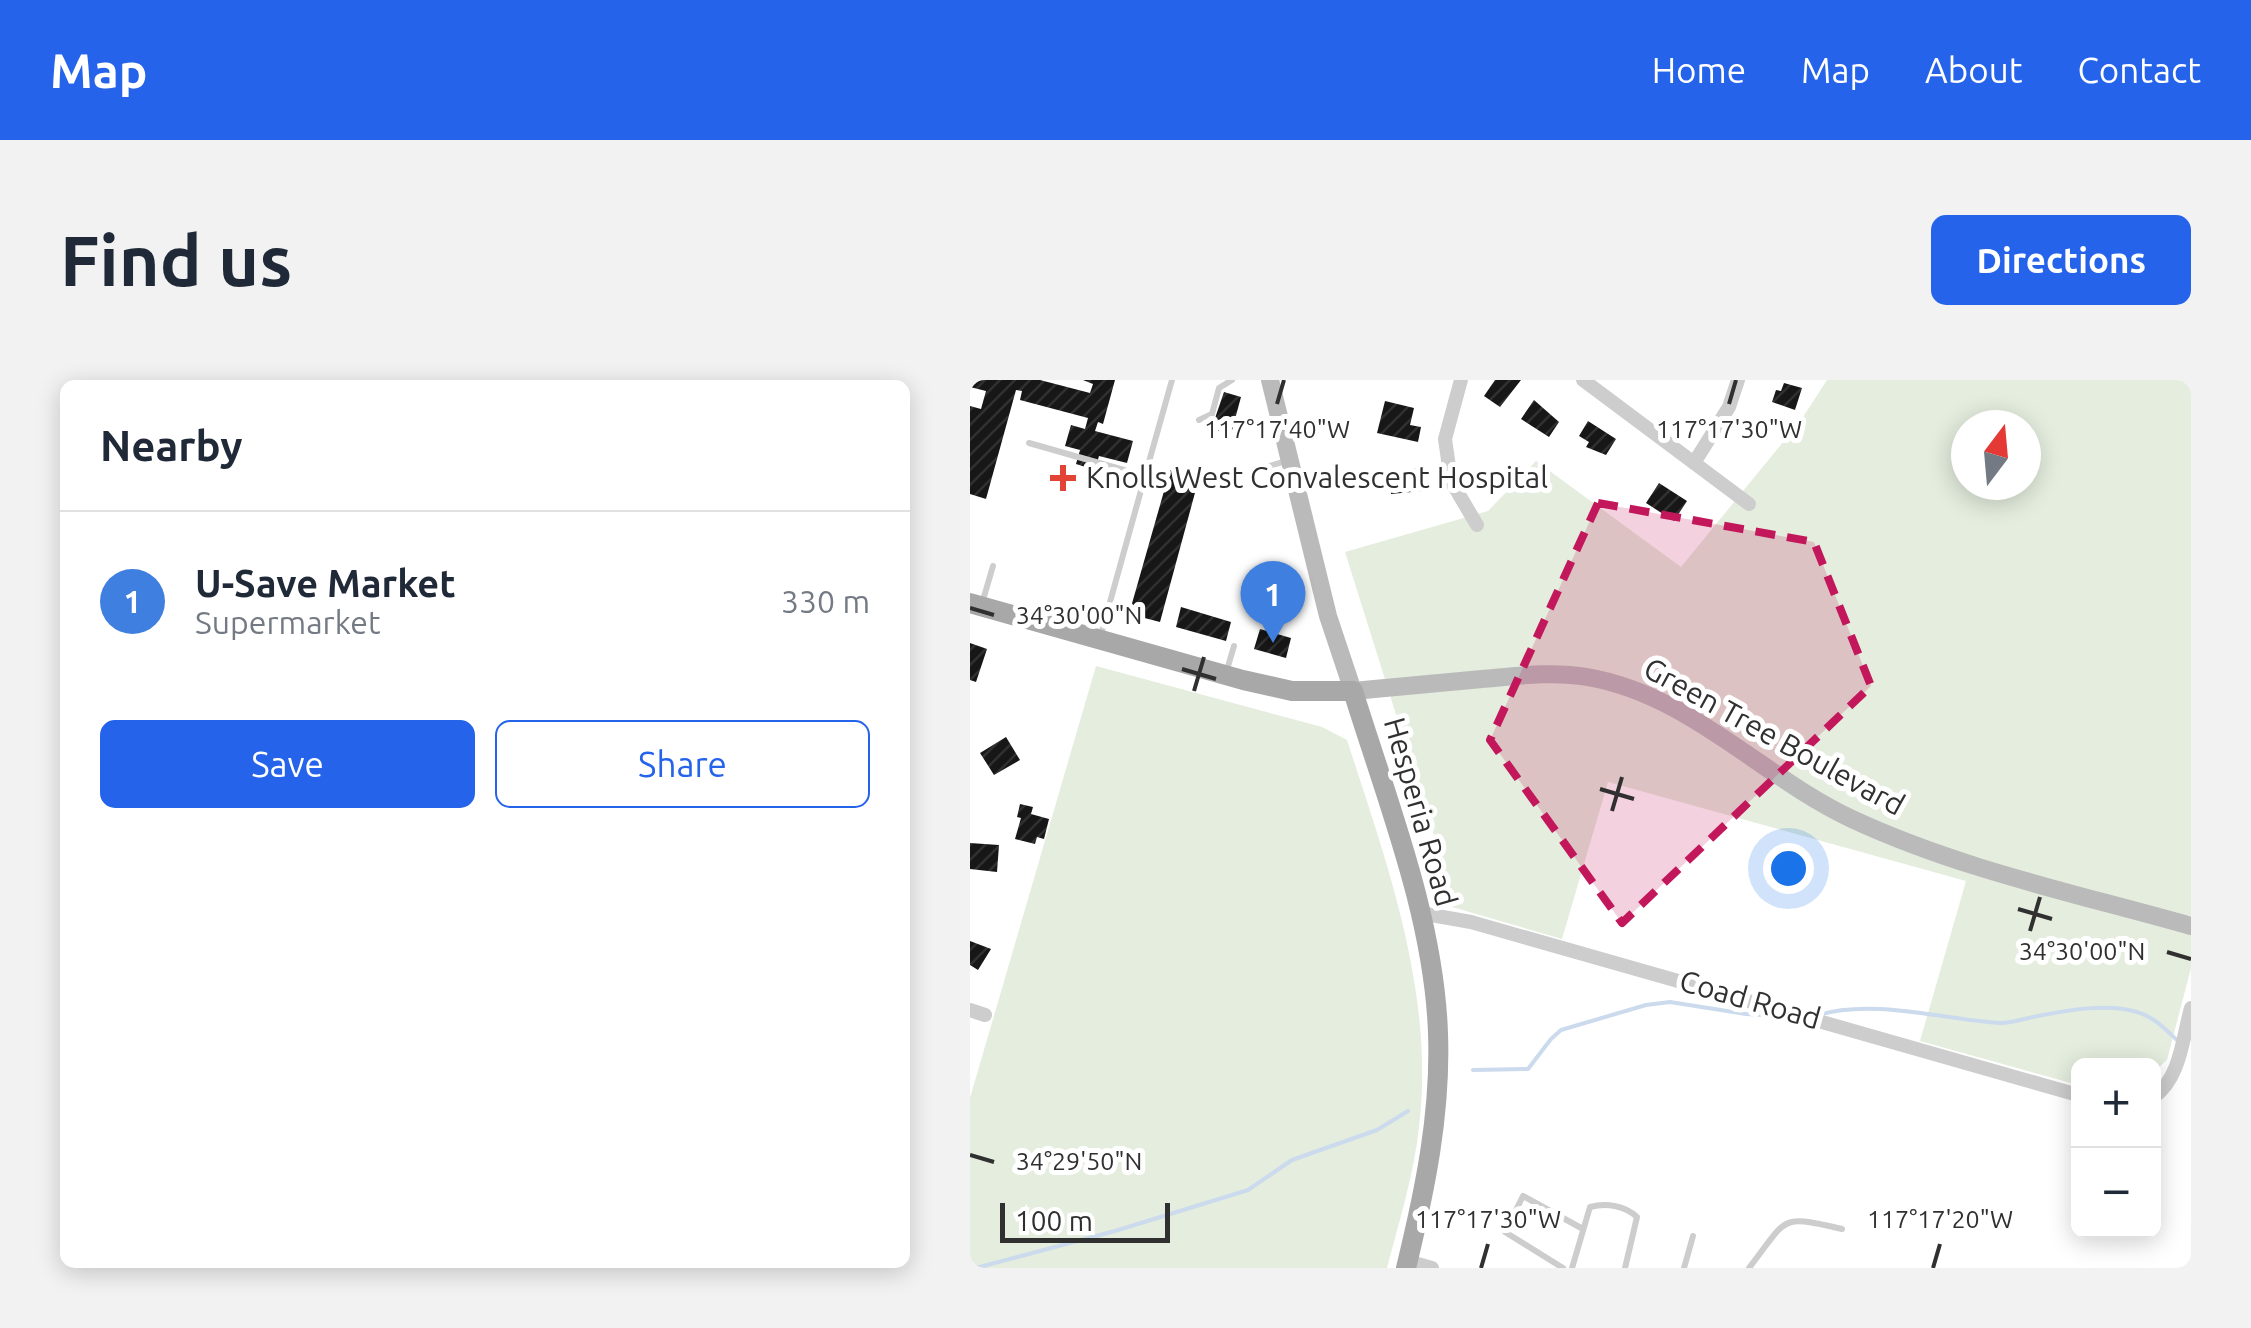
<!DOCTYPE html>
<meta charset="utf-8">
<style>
:root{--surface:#fff;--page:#f2f2f3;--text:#1f2937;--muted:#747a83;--line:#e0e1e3;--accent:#2563eb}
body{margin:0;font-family:Ubuntu,sans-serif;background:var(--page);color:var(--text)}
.controls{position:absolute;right:30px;bottom:30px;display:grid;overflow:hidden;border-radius:15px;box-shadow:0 5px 25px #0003}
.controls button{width:90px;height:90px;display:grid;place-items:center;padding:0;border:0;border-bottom:2px solid var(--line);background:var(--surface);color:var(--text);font:50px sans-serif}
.compass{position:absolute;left:981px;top:30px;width:90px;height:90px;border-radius:50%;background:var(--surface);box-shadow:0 5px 25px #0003;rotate:16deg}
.scale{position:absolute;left:30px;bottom:25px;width:170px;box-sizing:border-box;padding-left:10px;border:5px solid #303030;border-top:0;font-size:28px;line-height:35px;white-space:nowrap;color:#303030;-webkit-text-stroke:8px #fff;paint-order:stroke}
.you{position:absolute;left:818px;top:488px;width:35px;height:35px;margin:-25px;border:8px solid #fff;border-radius:50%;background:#1a73e8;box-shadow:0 0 0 15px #1a73e833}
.badge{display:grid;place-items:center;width:65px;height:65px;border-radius:50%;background:var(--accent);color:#fff;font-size:32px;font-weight:700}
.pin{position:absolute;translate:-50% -82px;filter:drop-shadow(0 2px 5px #0008)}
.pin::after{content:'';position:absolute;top:52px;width:35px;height:30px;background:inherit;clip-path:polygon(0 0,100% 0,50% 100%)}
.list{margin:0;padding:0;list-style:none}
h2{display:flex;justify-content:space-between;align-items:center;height:130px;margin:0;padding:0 40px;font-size:42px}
h2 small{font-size:32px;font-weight:400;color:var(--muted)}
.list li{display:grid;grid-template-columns:65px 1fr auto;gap:30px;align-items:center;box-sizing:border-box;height:180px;padding:0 40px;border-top:2px solid var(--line)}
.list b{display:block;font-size:38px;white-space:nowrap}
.list p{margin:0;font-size:32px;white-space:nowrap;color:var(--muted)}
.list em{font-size:32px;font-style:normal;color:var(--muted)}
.actions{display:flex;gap:20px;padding:30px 40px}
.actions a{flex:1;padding:22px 0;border:2px solid var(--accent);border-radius:15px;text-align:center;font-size:35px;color:var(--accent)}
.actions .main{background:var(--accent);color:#fff}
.map{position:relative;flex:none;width:1221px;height:888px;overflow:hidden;border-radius:15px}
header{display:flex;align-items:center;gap:60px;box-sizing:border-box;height:140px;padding:0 50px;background:var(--accent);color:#fff}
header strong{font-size:48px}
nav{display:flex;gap:55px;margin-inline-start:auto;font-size:35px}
.intro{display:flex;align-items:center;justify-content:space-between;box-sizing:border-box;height:240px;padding:0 60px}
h1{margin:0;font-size:70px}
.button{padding:25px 45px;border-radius:15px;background:var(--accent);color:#fff;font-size:35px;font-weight:700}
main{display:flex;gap:60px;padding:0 60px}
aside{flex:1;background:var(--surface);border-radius:15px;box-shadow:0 5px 25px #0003}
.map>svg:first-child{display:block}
</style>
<header>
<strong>Map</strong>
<nav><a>Home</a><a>Map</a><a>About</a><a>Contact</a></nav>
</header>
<div class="intro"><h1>Find us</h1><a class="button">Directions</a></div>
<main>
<aside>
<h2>Nearby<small></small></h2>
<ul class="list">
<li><span class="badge" style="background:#3f7fe0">1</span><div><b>U-Save Market</b><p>Supermarket</p></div><em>330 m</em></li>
</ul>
<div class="actions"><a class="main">Save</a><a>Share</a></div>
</aside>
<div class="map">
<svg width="1221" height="888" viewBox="0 0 1221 888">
<defs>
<pattern id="building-hatch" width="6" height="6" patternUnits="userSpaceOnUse" patternTransform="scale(2.5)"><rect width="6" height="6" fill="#171717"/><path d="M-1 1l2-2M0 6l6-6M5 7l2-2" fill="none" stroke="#303030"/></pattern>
</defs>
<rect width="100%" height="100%" fill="#fff"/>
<path fill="#e4edde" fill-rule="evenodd" d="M857 0H1221V588L1197 680 1184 692V686H1108V705L950 661 996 501 638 402 592 559 472 524 468 468 375 172 518 131 566 81 711 187 831 40ZM996 45H1056V105H996Z
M126 286 352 347 377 360C417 484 465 613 449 747 444 794 429 842 417 888H0V718Z"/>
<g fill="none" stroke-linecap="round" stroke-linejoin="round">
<path stroke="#cbdaec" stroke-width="4" d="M848 635C905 618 974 640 1031 643 1043 643 1056 638 1068 636 1098 630 1137 623 1167 632 1185 637 1197 651 1210 663
M503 690 558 689 581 659 591 650 676 625 700 622 776 634 809 636
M6 888 145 851 278 810 322 780 407 750 438 731"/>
</g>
<path fill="url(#building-hatch)" d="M0 0H70L120 13 123 4 113 0H145L133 44 128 42 125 51 163 61 157 83 129 76 125 90 106 84 110 70 95 66 101 45 115 49 118 38 50 20 52 11 46 10 16 119 0 114V26L11 29 16 11 0 7Z
M525 0H551L530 27 514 16Z
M814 3 832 8 825 30 802 22 806 10 811 11Z
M254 12 271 17 261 54 243 49V44Z
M564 20 589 42 579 57 551 39Z
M415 21 444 28 440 45 451 47 448 62 407 53Z
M618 41 646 59 636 75 616 67 619 62 609 56Z
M450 88 452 111 421 114 419 90Z
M200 90 229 98 190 242 159 234Z
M689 103 717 121 704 141 676 123Z
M211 227 261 242 256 261 206 247Z
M290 249 321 258 316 278 284 269Z
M0 263 17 269 6 302 0 300Z
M36 357 50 380 24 395 10 373Z
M50 424 63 427 61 434 79 439 74 459 67 457 65 464 45 459 51 438 47 437Z
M0 463 29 465 27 492 0 489Z
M0 561 21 569 8 590 0 585Z"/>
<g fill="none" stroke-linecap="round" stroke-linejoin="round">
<path stroke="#cdcdcd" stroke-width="6" d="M229 40 242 34 249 8 262 0
M59 63 175 96 130 258
M293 88 316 81
M175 96 202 0
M13 220 23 186
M256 293 264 266
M593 888 535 852 553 816 613 849
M602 888 620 827C636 823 654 825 667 837L655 888
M714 888 723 856
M779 888C818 838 808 834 872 849"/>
<path stroke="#cdcdcd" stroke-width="14" d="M491 0 475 59 481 101 507 145
M613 0 779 124
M724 83 759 27 768 0
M450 533 501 542 1108 715
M0 630 15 635
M1184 717C1211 696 1212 660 1221 628
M437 881 462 888"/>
<path stroke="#bababa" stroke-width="18" d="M300 0 358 236 383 311C426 307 469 303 512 299 546 296 583 291 617 297 719 314 792 397 882 439 989 489 1108 514 1221 546"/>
<path stroke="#a8a8a8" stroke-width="20" d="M0 223 273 300 322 311H383C417 421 464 537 468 653 471 733 455 810 436 888"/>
</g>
<path fill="#c2185b" fill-opacity="0.2" stroke="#c2185b" stroke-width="8" stroke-dasharray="20 12" stroke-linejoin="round" d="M628 123 844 162 901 306 652 543 520 360Z"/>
<path fill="none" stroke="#303030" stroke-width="4" d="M307 24 314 0M759 24 766 0M0 228 24 235M212 289 246 299M224 311 234 277M630 409 664 419M642 431 652 397M1048 529 1082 539M1060 551 1070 517M1197 572 1221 579M0 775 24 782M511 888 518 864M963 888 970 864"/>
<path fill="#e34335" stroke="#fff" stroke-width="4" d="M88 83h10v10h10v10h-10v10h-10v-10h-10v-10h10z"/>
<g text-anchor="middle" stroke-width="10" stroke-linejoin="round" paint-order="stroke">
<g font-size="30" fill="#303030" stroke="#fff" text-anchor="start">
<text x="116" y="108">Knolls West Convalescent Hospital</text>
</g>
<g font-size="30" fill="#303030" stroke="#fff">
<text transform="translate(804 357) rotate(29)" y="10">Green Tree Boulevard</text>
<text transform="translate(450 432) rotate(74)" y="10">Hesperia Road</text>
<text transform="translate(780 620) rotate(16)" y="10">Coad Road</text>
</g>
</g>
<g font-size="25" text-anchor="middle" fill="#303030" stroke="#fff" stroke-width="10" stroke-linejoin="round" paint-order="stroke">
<text x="307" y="58">117°17'40"W</text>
<text x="759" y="58">117°17'30"W</text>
<text x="109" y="244">34°30'00"N</text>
<text x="1112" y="580">34°30'00"N</text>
<text x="109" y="790">34°29'50"N</text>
<text x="518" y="848">117°17'30"W</text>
<text x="970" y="848">117°17'20"W</text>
</g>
</svg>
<div class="controls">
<button>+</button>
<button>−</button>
</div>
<svg class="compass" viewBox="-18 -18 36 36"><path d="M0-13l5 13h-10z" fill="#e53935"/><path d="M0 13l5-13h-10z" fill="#747a83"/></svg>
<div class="scale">100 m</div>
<div class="you"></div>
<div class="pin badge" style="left:303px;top:263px;background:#3f7fe0">1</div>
</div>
</main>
